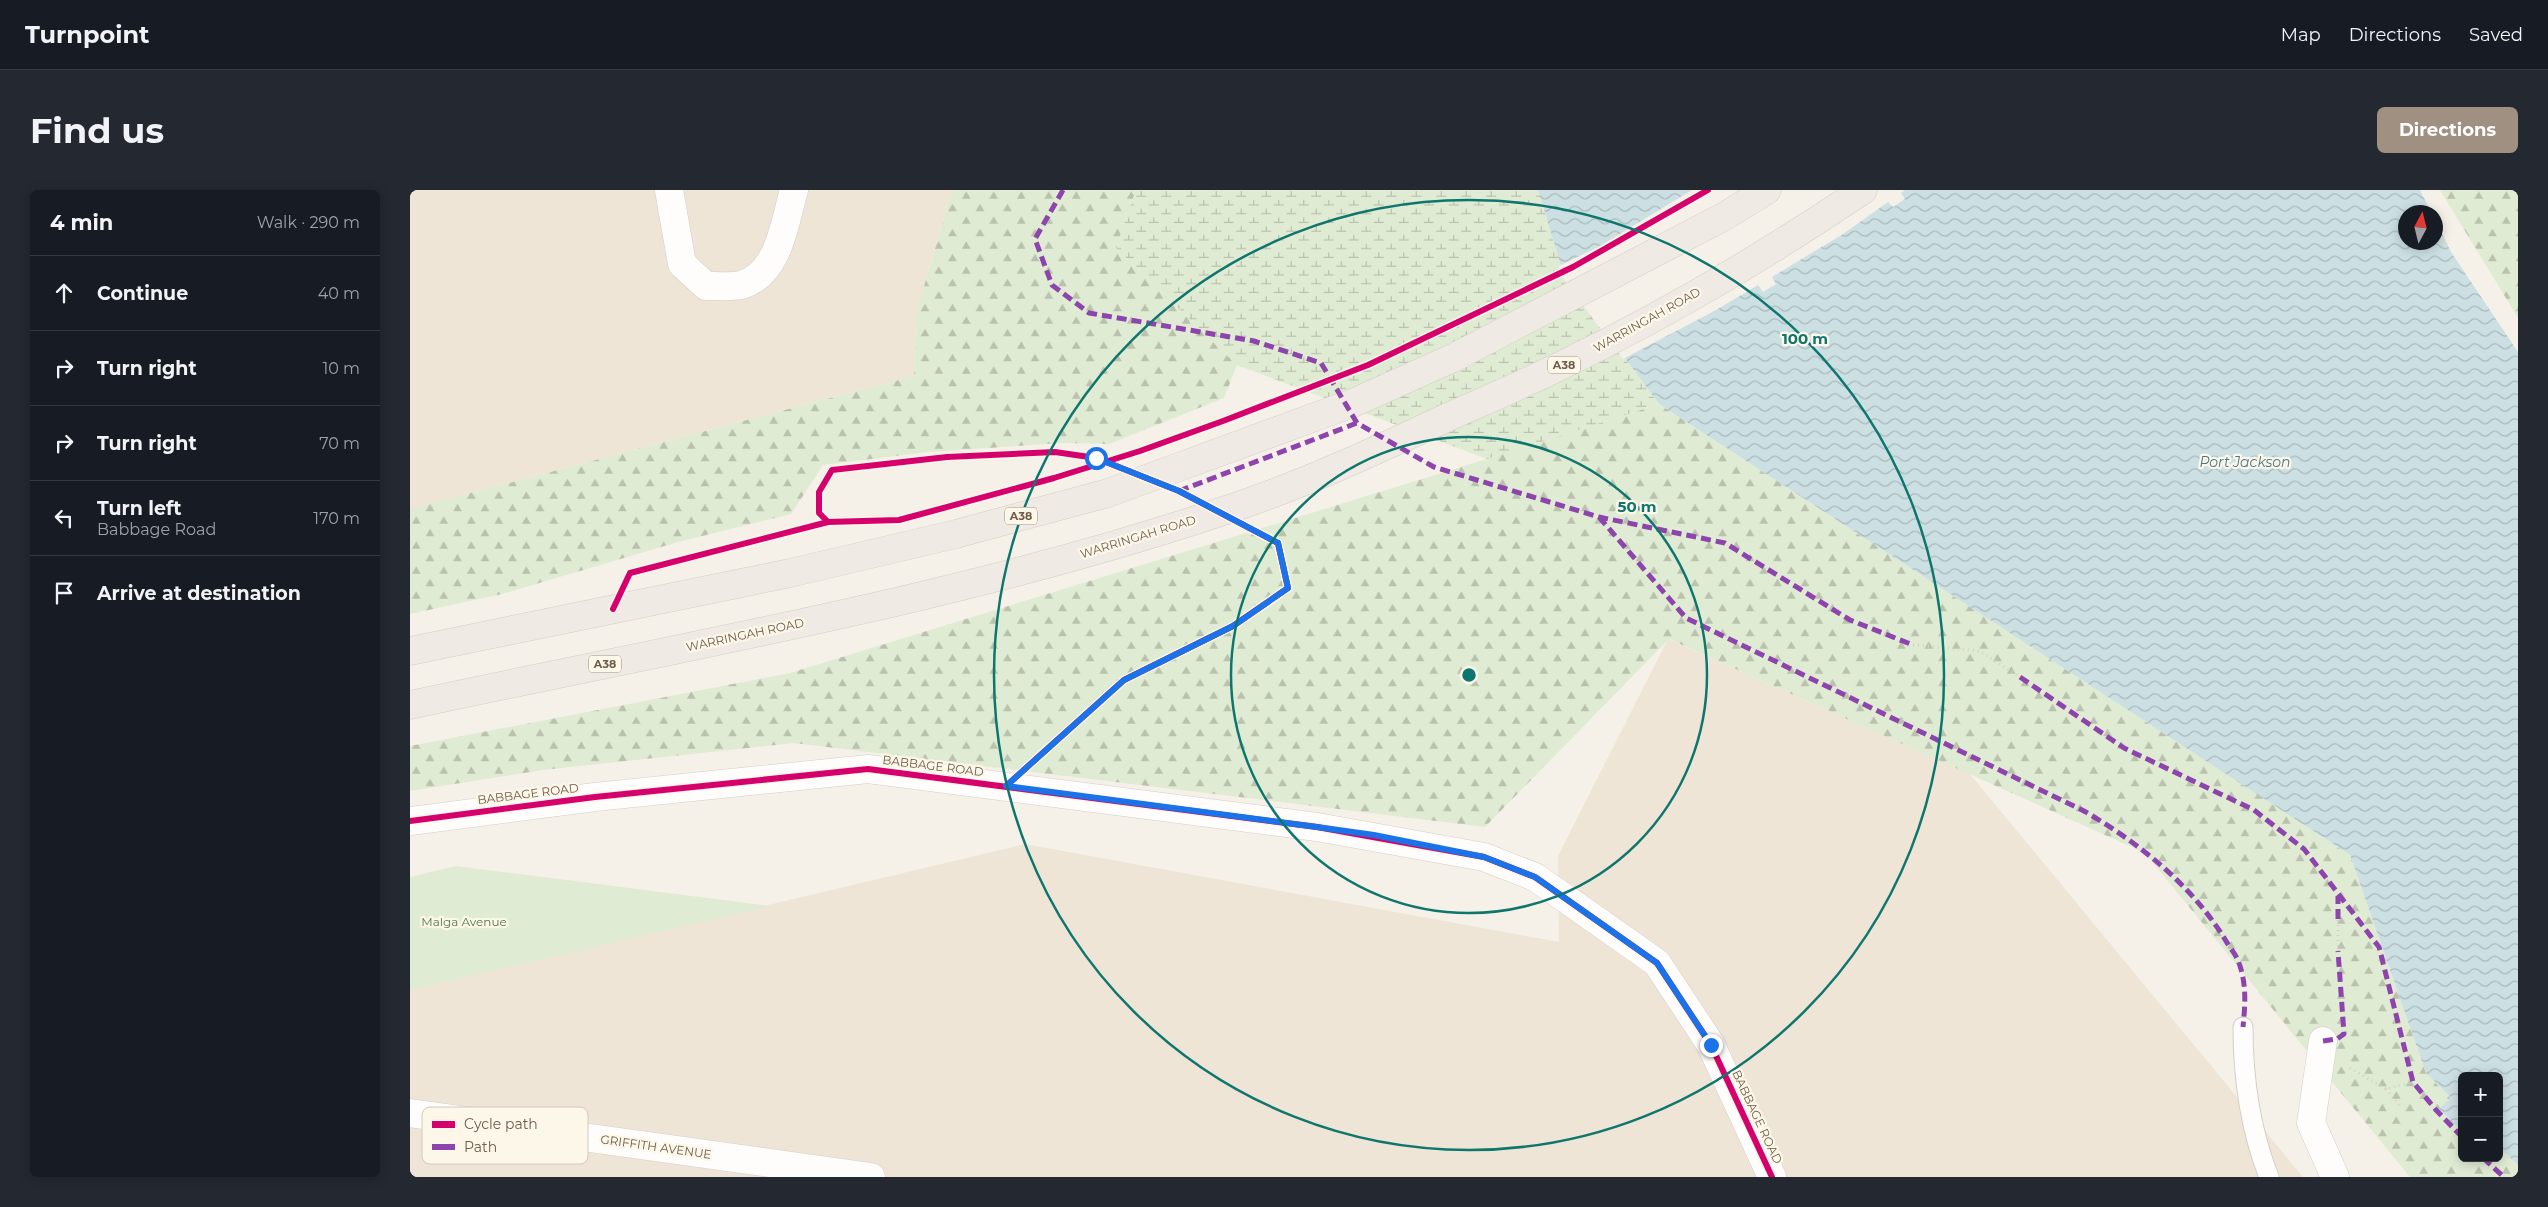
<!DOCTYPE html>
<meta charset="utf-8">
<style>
:root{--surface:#171b24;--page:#242831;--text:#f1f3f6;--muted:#9ea1a6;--line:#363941;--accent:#9f9082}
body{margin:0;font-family:Montserrat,sans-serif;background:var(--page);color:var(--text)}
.controls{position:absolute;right:15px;bottom:15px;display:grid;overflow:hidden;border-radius:8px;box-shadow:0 2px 12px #0003}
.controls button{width:45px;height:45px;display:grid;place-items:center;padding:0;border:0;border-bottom:1px solid var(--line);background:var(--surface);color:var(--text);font:25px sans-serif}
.compass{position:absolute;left:1988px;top:15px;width:45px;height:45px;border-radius:50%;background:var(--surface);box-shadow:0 2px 12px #0003;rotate:7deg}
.stop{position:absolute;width:15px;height:15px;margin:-11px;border:4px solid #1a73e8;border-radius:50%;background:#fff}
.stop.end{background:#1a73e8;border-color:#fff;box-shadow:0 1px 5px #0008}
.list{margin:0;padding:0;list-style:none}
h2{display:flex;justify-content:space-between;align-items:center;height:65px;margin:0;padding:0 20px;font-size:21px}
h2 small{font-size:16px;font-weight:400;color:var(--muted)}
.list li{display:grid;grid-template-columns:32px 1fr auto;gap:15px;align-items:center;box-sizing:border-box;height:75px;padding:0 20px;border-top:1px solid var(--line)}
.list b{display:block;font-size:19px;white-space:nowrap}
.list p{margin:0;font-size:16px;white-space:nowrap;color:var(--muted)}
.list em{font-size:16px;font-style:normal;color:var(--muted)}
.icon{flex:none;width:28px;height:28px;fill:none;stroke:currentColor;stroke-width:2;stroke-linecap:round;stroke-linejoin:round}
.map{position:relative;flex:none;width:2108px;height:987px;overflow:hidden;border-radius:8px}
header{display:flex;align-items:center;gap:30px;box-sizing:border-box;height:70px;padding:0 25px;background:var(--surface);border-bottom:1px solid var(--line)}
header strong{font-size:24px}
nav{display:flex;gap:28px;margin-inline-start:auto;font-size:18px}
.intro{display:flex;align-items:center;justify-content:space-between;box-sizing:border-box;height:120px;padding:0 30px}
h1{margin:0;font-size:35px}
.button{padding:12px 22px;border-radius:8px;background:var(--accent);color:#fff;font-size:18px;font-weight:700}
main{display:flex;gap:30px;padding:0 30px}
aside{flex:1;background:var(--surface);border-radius:8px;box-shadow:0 2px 12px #0003}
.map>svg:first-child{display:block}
</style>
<header>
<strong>Turnpoint</strong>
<nav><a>Map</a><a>Directions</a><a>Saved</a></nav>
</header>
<div class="intro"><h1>Find us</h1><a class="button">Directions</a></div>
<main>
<aside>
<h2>4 min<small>Walk · 290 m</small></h2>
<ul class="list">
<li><svg class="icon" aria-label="ahead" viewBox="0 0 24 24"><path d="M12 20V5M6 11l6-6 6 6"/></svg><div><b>Continue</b></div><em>40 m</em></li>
<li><svg class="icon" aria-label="right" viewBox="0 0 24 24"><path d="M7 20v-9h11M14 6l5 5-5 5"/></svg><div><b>Turn right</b></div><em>10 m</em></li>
<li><svg class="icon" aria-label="right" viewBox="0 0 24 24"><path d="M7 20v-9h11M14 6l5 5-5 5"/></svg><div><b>Turn right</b></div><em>70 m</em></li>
<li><svg class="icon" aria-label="left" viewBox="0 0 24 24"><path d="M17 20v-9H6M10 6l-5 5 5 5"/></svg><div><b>Turn left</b><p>Babbage Road</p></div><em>170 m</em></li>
<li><svg class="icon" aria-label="arrive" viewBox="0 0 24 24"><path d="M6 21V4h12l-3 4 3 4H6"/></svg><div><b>Arrive at destination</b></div></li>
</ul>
</aside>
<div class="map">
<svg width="2108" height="987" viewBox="0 0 2108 987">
<defs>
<pattern id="forest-firs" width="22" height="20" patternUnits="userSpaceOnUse" patternTransform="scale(1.25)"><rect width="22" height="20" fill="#e0ebd4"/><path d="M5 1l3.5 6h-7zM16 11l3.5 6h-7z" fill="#bac2ae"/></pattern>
<pattern id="wetland-marsh" width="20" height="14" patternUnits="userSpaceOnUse" patternTransform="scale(1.25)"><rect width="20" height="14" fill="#e0ebd4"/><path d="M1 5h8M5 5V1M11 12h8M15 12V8" fill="none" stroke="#bac2ae"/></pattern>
<pattern id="water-waves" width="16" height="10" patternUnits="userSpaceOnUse" patternTransform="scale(1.25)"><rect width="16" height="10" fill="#cce0e4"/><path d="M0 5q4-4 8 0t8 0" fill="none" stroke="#aab9bb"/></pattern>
</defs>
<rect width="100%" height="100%" fill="#f5f1e8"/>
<path fill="#eee5d6" d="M0 0H542L506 124 504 186 0 319Z
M1258 449 1560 584 1893 987H0V800L615 654 1149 752 1148 666Z"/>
<path fill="#e0ebd4" d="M46 676 360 716 0 800V687Z"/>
<path fill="url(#forest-firs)" d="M542 0H726L706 58 827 175 814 208 699 254 652 253 518 262 413 275 381 324 268 352 92 404 0 424V319L504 186 506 124Z
M2030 0H2108V128Z
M1249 214 1940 665 2016 883 2041 909 2029 919 2052 941V968H2080L2082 971 2089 968 2094 962 2108 975V987H2000L1735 663 1259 449 1075 637 384 553 133 580 0 601V556L380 483 1077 269Z"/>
<path fill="url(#wetland-marsh)" d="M726 0H1128L1154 86 1249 214 1077 269 827 175 706 58Z"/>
<path fill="url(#water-waves)" d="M1128 0H2010L2021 22H1996V52H2026V31L2041 62 2108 162V975L2094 962 2089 966V886H2052V941L2029 919 2041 908 2016 883 1940 665 1249 214 1154 86Z"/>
<path fill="#f5f1e8" d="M1282 0H1495L1491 3 1495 9 1483 17 1478 12 1433 44 1362 87 1366 94 1353 102 1348 95 1306 120 1213 169 1152 87 1149 76 1192 55Z"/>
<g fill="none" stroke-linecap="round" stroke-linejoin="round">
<g stroke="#d4cec6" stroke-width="21">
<path id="service" d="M1833 837C1833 889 1840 939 1859 987"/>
</g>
<g stroke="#d4cec6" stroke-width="29">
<path id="minor" d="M259 0 272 74 296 96C307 96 321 97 331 95 369 85 375 31 384 0
M0 631 185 607 458 579 907 637 1074 667 1125 687 1247 773 1301 855 1362 987
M1913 851 1901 933 1925 987
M0 923 461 987"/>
</g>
<g stroke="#d3cdc5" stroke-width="29">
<path id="trunk" d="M0 461 380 383 546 344 698 303 943 213 1045 167 1315 26 1357 0
M0 515C279 455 564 407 834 314 903 290 969 259 1036 228 1076 210 1117 193 1156 173 1259 123 1358 64 1453 0"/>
</g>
<path stroke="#d6d0ca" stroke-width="3" stroke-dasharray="1 4" stroke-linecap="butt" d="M1503 455 1569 461 1610 487
M1928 761V729
M1940 878 1976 899 2003 892
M1976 899 1991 917"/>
<use href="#service" stroke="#fefdfc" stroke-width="19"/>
<use href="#minor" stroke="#fefdfc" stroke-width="28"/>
<use href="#trunk" stroke="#f0eae4" stroke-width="28"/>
<path stroke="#8e44ad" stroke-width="5" stroke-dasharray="10 5" stroke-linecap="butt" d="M653 0 625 49 642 95 679 123 844 151 911 173 947 233 1024 277 1189 327 1315 353 1440 430 1503 455
M769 301 947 233
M1189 327 1276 428 1674 621C1729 653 1782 695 1816 751 1820 758 1827 766 1829 773 1837 795 1835 816 1833 837
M1610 487 1714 558 1844 620 1894 659 1969 757 2003 892 2026 920 2052 947
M1928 729V706
M1913 851 1927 849 1934 844 1928 761
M2073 968 2094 987"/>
<g stroke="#fdf7e9" stroke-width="9">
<path id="cycleway" d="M203 419 220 383 418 332
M596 596 714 490 823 436 878 398 868 353 769 301 686 268 645 262 537 267 422 280 409 302V323L418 332 489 330 644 288 730 261 813 231 958 175 1163 77 1298 0
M0 631 185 607 458 579 907 637 1074 667 1125 687 1247 773 1301 855 1362 987"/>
</g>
<use href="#cycleway" stroke="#d6006c" stroke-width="6"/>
</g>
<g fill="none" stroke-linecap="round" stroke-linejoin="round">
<path stroke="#1a73e8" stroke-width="6" d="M686 268 769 301 868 353 878 398 823 436 714 490 596 596 907 637 964 645 1074 667 1125 687 1247 773 1301 855"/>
</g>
<g fill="none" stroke="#0f766e" stroke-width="2.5">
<circle cx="1059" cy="485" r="238"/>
<circle cx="1059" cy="485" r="475"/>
</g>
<g text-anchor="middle" stroke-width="4.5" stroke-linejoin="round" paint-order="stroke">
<g fill="#fdf7e9" stroke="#9a8a7a" stroke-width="1">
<rect x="1138" y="166.5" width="32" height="17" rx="4"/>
<rect x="595" y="317.5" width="32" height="17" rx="4"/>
<rect x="179" y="465.5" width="32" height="17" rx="4"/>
</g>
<g font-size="11" font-weight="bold" fill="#705c4b">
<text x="1154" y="179">A38</text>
<text x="611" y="330">A38</text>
<text x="195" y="478">A38</text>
</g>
<g font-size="12" fill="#705c4b" stroke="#fdf7e9">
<text transform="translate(1237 130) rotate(-29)" y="4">WARRINGAH ROAD</text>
<text transform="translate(728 347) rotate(-17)" y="4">WARRINGAH ROAD</text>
<text transform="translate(335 445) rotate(-12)" y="4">WARRINGAH ROAD</text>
<text transform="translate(523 576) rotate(7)" y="4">BABBAGE ROAD</text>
<text transform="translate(118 604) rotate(-7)" y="4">BABBAGE ROAD</text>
<text transform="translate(1347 927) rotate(65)" y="4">BABBAGE ROAD</text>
<text transform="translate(246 957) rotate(8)" y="4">GRIFFITH AVENUE</text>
</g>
<g font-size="12" fill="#527a47" stroke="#fdf7e9">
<text x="54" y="736">Malga Avenue</text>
</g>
<g font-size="14" font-style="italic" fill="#4b7889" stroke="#fdf7e9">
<text x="1835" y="277">Port Jackson</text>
</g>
</g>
<rect x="12" y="917" width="166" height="57" rx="8" fill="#fdf7e9" stroke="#d3c8ba" stroke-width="1"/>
<rect x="22" y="931" width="23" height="7" fill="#d6006c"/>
<rect x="22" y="954" width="23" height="6" fill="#8e44ad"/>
<g font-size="14" fill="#705c4b">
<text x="54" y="939">Cycle path</text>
<text x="54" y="962">Path</text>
</g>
<circle cx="1059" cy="485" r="8" fill="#0f766e" stroke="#fdf7e9" stroke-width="2.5"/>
<g font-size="15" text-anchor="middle" font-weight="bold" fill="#0f766e" stroke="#fdf7e9" stroke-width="4.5" stroke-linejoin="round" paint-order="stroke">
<text x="1395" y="154">100 m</text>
<text x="1227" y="322">50 m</text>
</g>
</svg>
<div class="controls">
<button>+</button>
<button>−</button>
</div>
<svg class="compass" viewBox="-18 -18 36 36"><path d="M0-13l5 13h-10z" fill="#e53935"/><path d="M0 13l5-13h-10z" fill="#9ea1a6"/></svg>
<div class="stop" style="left:686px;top:268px"></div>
<div class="stop end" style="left:1301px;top:855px"></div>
</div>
</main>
